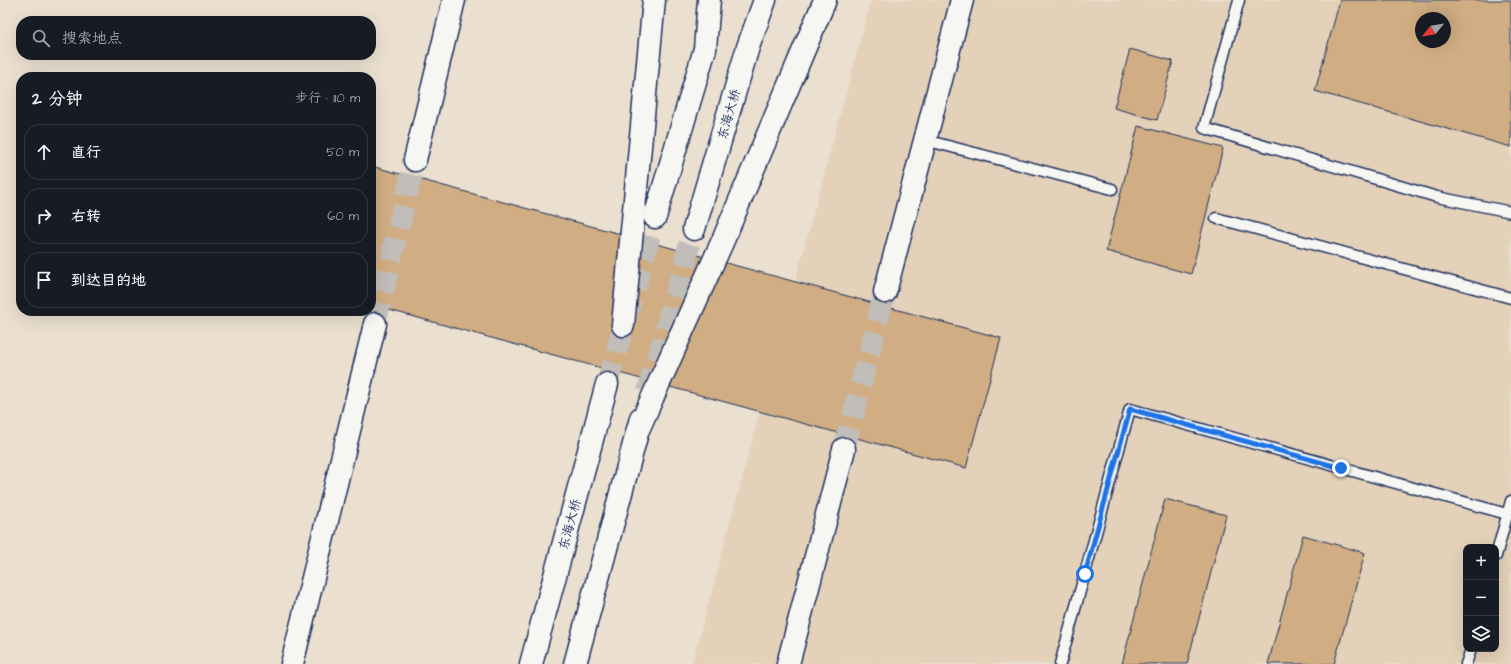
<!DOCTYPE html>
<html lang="zh">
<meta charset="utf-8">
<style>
:root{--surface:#171b24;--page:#242831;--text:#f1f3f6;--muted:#9ea1a6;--line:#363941}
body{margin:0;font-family:"Architects Daughter","LXGW WenKai TC",sans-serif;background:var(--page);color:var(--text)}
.controls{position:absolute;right:12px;bottom:12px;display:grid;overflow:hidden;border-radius:8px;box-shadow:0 4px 16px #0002}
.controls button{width:36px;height:36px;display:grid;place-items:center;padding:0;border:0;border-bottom:1px solid var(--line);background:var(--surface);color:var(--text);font:20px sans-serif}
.compass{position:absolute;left:1415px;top:12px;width:36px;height:36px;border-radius:50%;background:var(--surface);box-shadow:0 4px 16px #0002;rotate:240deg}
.stop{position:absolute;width:12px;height:12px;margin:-9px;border:3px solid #1a73e8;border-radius:50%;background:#fff}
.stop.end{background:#1a73e8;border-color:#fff;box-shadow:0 1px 4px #0008}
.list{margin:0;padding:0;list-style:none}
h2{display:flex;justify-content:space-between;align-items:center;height:52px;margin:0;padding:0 16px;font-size:17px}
h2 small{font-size:13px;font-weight:400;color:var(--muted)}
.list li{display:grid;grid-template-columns:26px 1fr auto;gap:12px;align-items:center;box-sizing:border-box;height:56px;margin:0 8px 8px;padding:0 8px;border:1px solid var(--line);border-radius:16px}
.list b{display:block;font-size:15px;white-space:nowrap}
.list em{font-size:13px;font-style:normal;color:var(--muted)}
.icon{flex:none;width:22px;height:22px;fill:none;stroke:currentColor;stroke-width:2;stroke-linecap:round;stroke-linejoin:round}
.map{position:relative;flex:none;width:1511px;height:664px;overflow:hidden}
.search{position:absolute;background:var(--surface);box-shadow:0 4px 16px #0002;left:16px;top:16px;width:360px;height:44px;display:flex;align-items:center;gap:10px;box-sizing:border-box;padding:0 14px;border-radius:16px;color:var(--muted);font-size:15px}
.panel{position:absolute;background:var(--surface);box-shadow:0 4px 16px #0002;left:16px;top:72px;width:360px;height:244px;border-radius:16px}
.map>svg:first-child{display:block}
</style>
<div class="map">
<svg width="1511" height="664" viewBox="0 0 1511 664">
<rect width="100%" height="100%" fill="#ebe0d0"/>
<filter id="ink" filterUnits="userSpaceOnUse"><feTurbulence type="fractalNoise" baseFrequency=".025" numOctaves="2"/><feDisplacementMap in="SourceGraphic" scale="8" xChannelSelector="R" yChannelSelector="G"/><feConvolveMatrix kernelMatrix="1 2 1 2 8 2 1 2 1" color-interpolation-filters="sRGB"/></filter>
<g filter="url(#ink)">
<path fill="#e3d1b9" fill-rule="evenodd" d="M871 0H1511V664H692ZM1421 18H1445V42H1421ZM1466 547H1496V649H1466Z"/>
<path fill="#d0ad82" stroke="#1b2f5e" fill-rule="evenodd" d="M1340 0H1511V147L1315 91ZM1421 18H1445V42H1421Z
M1130 49 1173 61 1157 120 1114 108Z
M1138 126 1223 148 1191 274 1106 251Z
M371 166 1001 338 966 468 371 305Z
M1165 499 1226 515 1187 664H1122Z
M1303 535 1365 553 1334 664H1268Z"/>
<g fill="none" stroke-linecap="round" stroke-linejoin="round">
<path stroke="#c1bdb9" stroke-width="22" stroke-dasharray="22 11" stroke-linecap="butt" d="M375 324 415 160
M607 384 655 217
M648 392 694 229
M844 449 885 292"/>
<g stroke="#1b2f5e" stroke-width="13">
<path id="service" d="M1239 0 1204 128 1437 197 1511 212
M925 140 1112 189
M1216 218 1511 298
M1496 556 1511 501
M1060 664 1130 409 1507 514
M1466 664 1471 649"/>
</g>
<g stroke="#1b2f5e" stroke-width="25">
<path id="motorway" d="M415 160 454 0
M655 217 705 49 709 0
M694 229 748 47 765 0
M885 292 962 0
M623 325 654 0
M637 432 724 238 825 0
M292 664 375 324
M531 664 607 384
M575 664 641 418
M788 664 844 449"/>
</g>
<use href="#service" stroke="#f6f6f2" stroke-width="10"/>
<use href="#motorway" stroke="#f6f6f2" stroke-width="22"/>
</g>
</g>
<g fill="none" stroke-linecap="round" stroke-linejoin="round" filter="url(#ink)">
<path stroke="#1a73e8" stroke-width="5" d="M1085 574 1130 409 1341 468"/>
</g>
<g text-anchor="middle" stroke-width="3.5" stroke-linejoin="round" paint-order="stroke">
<g font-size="13" fill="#1b2f5e" stroke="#f6f6f2">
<text transform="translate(728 114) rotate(-74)" y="5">东海大桥</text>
<text transform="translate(569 524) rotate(-75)" y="5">东海大桥</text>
</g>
</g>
</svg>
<div class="controls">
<button>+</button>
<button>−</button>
<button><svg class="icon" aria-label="layers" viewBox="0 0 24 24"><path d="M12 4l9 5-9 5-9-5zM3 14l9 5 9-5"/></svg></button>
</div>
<svg class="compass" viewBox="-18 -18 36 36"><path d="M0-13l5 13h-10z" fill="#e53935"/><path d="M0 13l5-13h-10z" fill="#9ea1a6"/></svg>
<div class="stop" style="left:1085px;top:574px"></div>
<div class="stop end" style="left:1341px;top:468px"></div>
<div class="search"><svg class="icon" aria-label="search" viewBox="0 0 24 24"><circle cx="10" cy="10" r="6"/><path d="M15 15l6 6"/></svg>搜索地点</div>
<section class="panel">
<h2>2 分钟<small>步行 · 110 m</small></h2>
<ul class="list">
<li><svg class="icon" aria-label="ahead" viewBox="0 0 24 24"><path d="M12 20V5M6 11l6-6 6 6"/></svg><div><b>直行</b></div><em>50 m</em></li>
<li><svg class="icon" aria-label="right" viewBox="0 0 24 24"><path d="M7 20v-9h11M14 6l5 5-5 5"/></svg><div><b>右转</b></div><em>60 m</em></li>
<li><svg class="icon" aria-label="arrive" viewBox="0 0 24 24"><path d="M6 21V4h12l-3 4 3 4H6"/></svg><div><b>到达目的地</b></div></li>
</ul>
</section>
</div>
